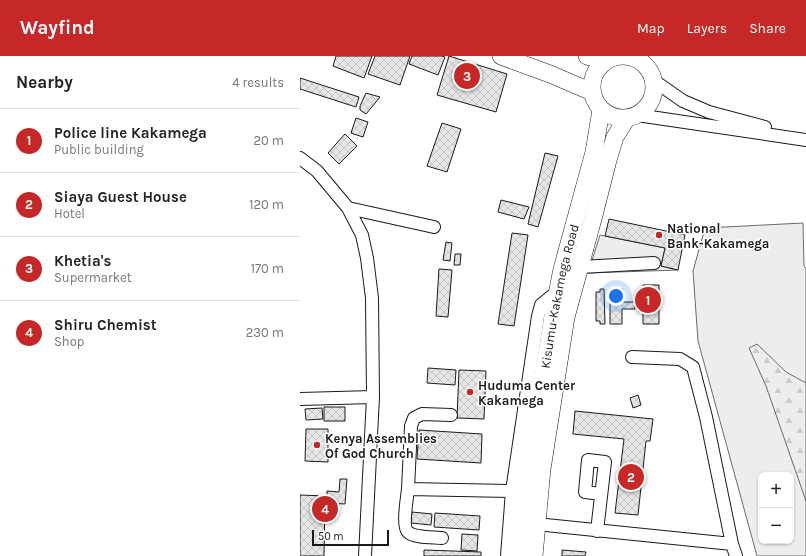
<!DOCTYPE html>
<meta charset="utf-8">
<style>
:root{--surface:#fff;--page:#f2f2f2;--text:#222;--muted:#767676;--line:#e0e0e0;--accent:#c62828}
body{margin:0;font-family:Karla,sans-serif;background:var(--page);color:var(--text)}
.controls{position:absolute;right:12px;bottom:12px;display:grid;overflow:hidden;border-radius:8px;box-shadow:0 1px 3px #0004}
.controls button{width:36px;height:36px;display:grid;place-items:center;padding:0;border:0;border-bottom:1px solid var(--line);background:var(--surface);color:var(--text);font:20px sans-serif}
.scale{position:absolute;left:12px;bottom:10px;width:77px;box-sizing:border-box;padding-left:4px;border:2px solid #1a1a1a;border-top:0;font-size:11px;line-height:14px;white-space:nowrap;color:#1a1a1a;-webkit-text-stroke:3px #fff;paint-order:stroke}
.you{position:absolute;left:316px;top:240px;width:14px;height:14px;margin:-10px;border:3px solid #fff;border-radius:50%;background:#1a73e8;box-shadow:0 0 0 6px #1a73e833}
.badge{display:grid;place-items:center;width:26px;height:26px;border-radius:50%;background:var(--accent);color:#fff;font-size:13px;font-weight:700}
.pin{position:absolute;translate:-50% -50%;border:2px solid #fff;box-shadow:0 1px 4px #0006}
.list{margin:0;padding:0;list-style:none}
h2{display:flex;justify-content:space-between;align-items:center;height:52px;margin:0;padding:0 16px;font-size:17px}
h2 small{font-size:13px;font-weight:400;color:var(--muted)}
.list li{display:grid;grid-template-columns:26px 1fr auto;gap:12px;align-items:center;box-sizing:border-box;height:64px;padding:0 16px;border-top:1px solid var(--line)}
.list b{display:block;font-size:15px;white-space:nowrap}
.list p{margin:0;font-size:13px;white-space:nowrap;color:var(--muted)}
.list em{font-size:13px;font-style:normal;color:var(--muted)}
.map{position:relative;flex:none;width:506px;height:500px;overflow:hidden}
header{display:flex;align-items:center;gap:24px;box-sizing:border-box;height:56px;padding:0 20px;background:var(--accent);color:#fff}
header strong{font-size:19px}
nav{display:flex;gap:22px;margin-inline-start:auto;font-size:14px}
main{display:flex}
aside{flex:1;background:var(--surface)}
.map>svg:first-child{display:block}
</style>
<header>
<strong>Wayfind</strong>
<nav><a>Map</a><a>Layers</a><a>Share</a></nav>
</header>
<main>
<aside>
<h2>Nearby<small>4 results</small></h2>
<ul class="list">
<li><span class="badge">1</span><div><b>Police line Kakamega</b><p>Public building</p></div><em>20 m</em></li>
<li><span class="badge">2</span><div><b>Siaya Guest House</b><p>Hotel</p></div><em>120 m</em></li>
<li><span class="badge">3</span><div><b>Khetia's</b><p>Supermarket</p></div><em>170 m</em></li>
<li><span class="badge">4</span><div><b>Shiru Chemist</b><p>Shop</p></div><em>230 m</em></li>
</ul>
</aside>
<div class="map">
<svg width="506" height="500" viewBox="0 0 506 500">
<defs>
<pattern id="forest-firs" width="22" height="20" patternUnits="userSpaceOnUse"><rect width="22" height="20" fill="#ededed"/><path d="M5 1l3.5 6h-7zM16 11l3.5 6h-7z" fill="#cbcbcb"/></pattern>
<pattern id="building-cross-hatch" width="8" height="8" patternUnits="userSpaceOnUse"><rect width="8" height="8" fill="#e6e6e6"/><path d="M0 0l8 8M0 8l8-8" fill="none" stroke="#c5c5c5"/></pattern>
</defs>
<rect width="100%" height="100%" fill="#fff"/>
<path fill="#ededed" stroke="#6a6a6a" fill-rule="evenodd" d="M503 167 504 210 506 212V500H457L398 285 393 215 405 172ZM461 419H491V485H461Z
M300 179 365 192 361 210 378 214 288 217Z"/>
<path fill="url(#forest-firs)" stroke="#6a6a6a" d="M457 288 486 316 506 327V445L466 330 449 292Z"/>
<path fill="url(#building-cross-hatch)" stroke="#1a1a1a" d="M36 0H72L64 22 33 10Z
M75 0H110L100 29 68 18Z
M112 0H142L145 1 138 19 109 8Z
M149 0 207 18 196 56 137 39Z
M0 22 59 41 56 51 0 33Z
M66 37 80 41 66 58 60 54V50Z
M56 62 68 66 63 81 51 77Z
M142 67 161 73 147 116 127 110Z
M45 78 57 90 39 108 28 97Z
M245 97 258 100 238 171 228 168Z
M201 144 229 151 224 163 198 156Z
M309 163 385 179 378 214 361 210 365 192 305 180Z
M212 177 228 179 214 270 198 268Z
M146 186 152 187 150 205 143 204Z
M155 198H161L160 209H154Z
M139 213 152 214 148 261 136 260Z
M343 229H359V268H343Z
M300 233H304L305 268H300V265H296V236H300Z
M310 233H323V246H335V253H322V268H310Z
M128 312 156 314 155 329 127 327Z
M159 314 186 315 184 363 157 362Z
M338 339 341 349 333 352 330 342Z
M24 351H45V365H24Z
M22 352 23 363 6 364 5 353Z
M275 355 353 363 350 385H346L338 459 315 457 324 383 273 378Z
M6 373H28V406L5 405Z
M119 374 182 378 181 407 117 403Z
M40 423H47L45 448 27 447V435L39 436Z
M0 439 25 440 24 500H0Z
M112 456 132 458 131 469 111 467Z
M135 457 180 460 179 474 134 471Z
M162 478 178 479 177 495 161 494Z
M124 494 181 496V500H124Z
M262 494 286 496 285 500H262Z"/>
<g fill="none" stroke-linecap="round" stroke-linejoin="round">
<g stroke="#1a1a1a" stroke-width="14">
<path id="minor" d="M353 24 383 45 409 56 465 71
M337 59 506 84
M0 102 17 115 48 152 62 179 67 202 72 242 73 341 65 500
M48 152 134 171
M280 211 354 207
M332 301 380 303 393 311 406 361 432 488
M0 343 73 341
M151 359 122 358 114 362 111 370 108 433 212 435
M108 433C107 442 102 471 108 476 114 482 134 481 142 482
M236 468 432 488 436 500
M297 475 305 406 288 404 285 436 301 438
M207 500 212 435 238 260 241 249 258 235"/>
</g>
<g stroke="#1a1a1a" stroke-width="18">
<g id="highway">
<circle cx="323" cy="31" r="31"/>
<path d="M201 0 250 18 292 36"/>
<path d="M287 0 305 5"/>
<path id="s1" d="M220 500 226 428 253 259 262 213 294 96 301 54"/>
<path d="M234 500 242 413 266 261 293 163 308 104 315 81 327 62"/>
</g>
</g>
<use href="#minor" stroke="#fff" stroke-width="12"/>
<use href="#highway" stroke="#fff" stroke-width="17"/>
</g>
<g fill="#c62828" stroke="#fff" stroke-width="1.5">
<circle cx="359" cy="179" r="4"/>
<circle cx="170" cy="336" r="4"/>
<circle cx="17" cy="389" r="4"/>
</g>
<g text-anchor="middle" stroke-width="3" stroke-linejoin="round" paint-order="stroke">
<g font-size="13" font-weight="bold" fill="#1a1a1a" stroke="#fff" text-anchor="start">
<text x="367" y="177">National<tspan x="367" dy="15">Bank-Kakamega</tspan></text>
<text x="178" y="334">Huduma Center<tspan x="178" dy="15">Kakamega</tspan></text>
<text x="25" y="387">Kenya Assemblies<tspan x="25" dy="15">Of God Church</tspan></text>
</g>
<g font-size="13" fill="#1a1a1a" stroke="#fff">
<text dy="5" stroke="none"><textPath href="#s1" startOffset="263">Kisumu-Kakamega Road</textPath></text>
</g>
</g>
</svg>
<div class="controls">
<button>+</button>
<button>−</button>
</div>
<div class="scale">50 m</div>
<div class="you"></div>
<div class="pin badge" style="left:348px;top:244px">1</div>
<div class="pin badge" style="left:331px;top:421px">2</div>
<div class="pin badge" style="left:167px;top:20px">3</div>
<div class="pin badge" style="left:25px;top:453px">4</div>
</div>
</main>
